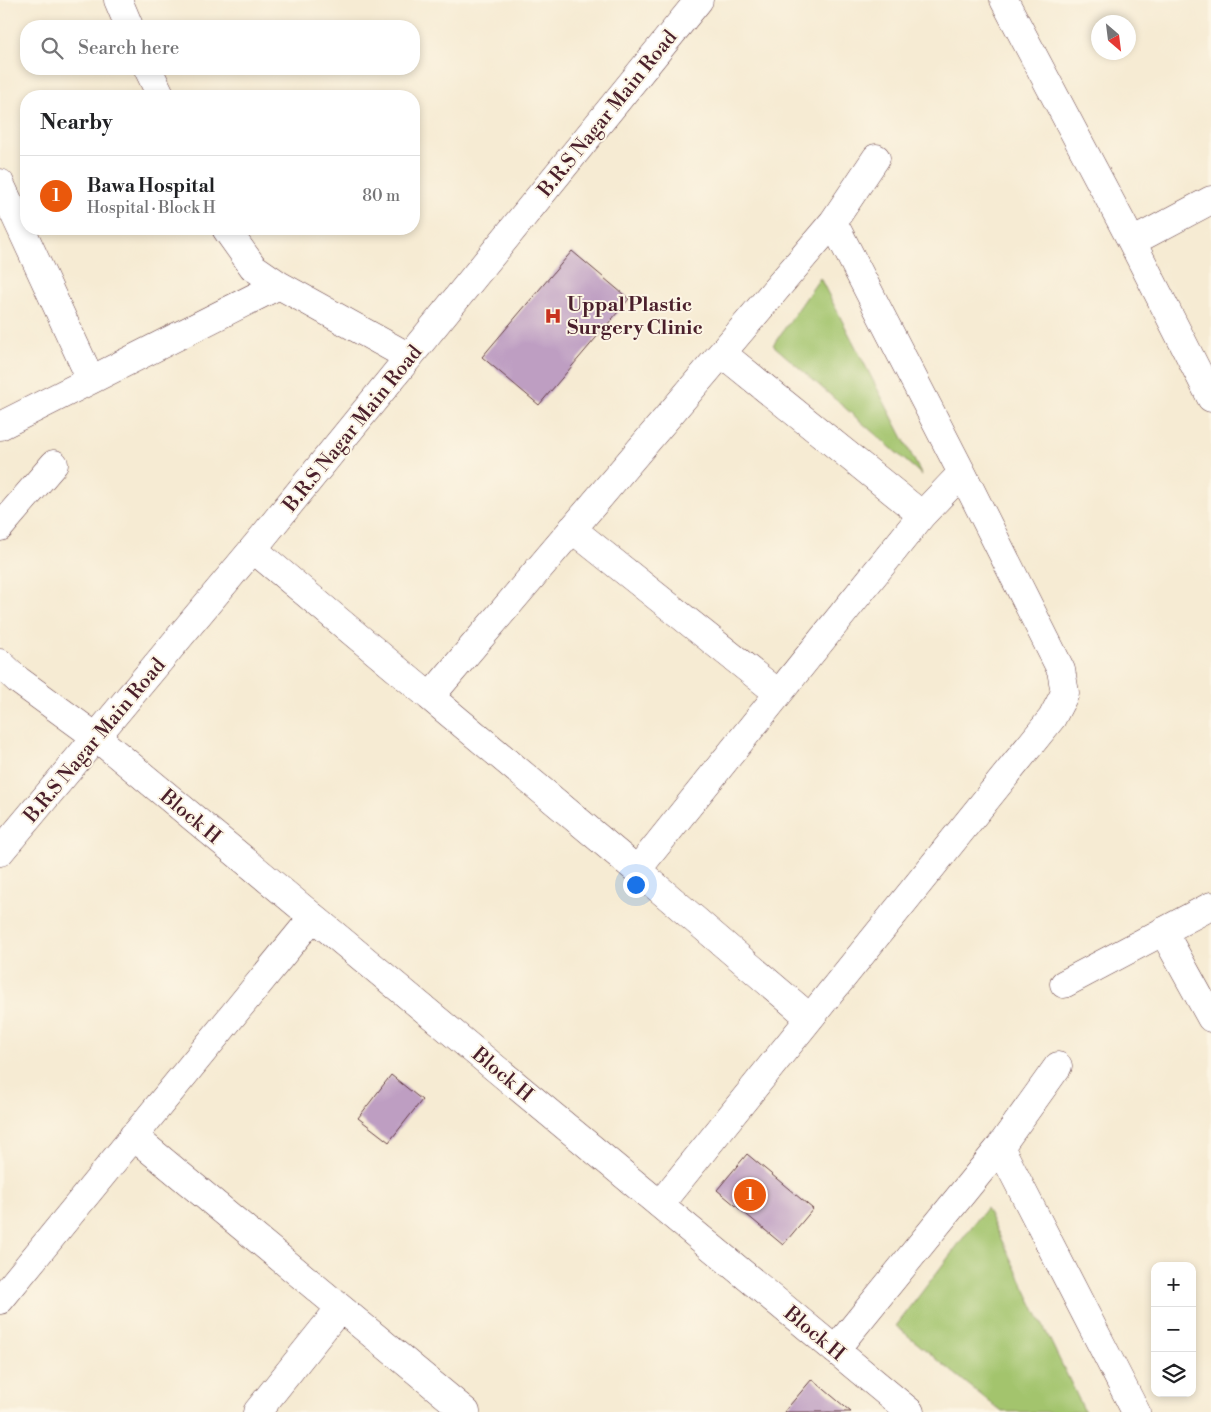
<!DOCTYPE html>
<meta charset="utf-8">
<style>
:root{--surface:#fff;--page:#f6f6f6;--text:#202124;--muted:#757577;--line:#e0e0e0;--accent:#ea580c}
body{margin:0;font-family:"Libre Bodoni",serif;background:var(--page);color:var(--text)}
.controls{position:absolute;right:15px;bottom:15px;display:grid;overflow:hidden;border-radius:10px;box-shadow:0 2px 8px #0003}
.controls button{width:45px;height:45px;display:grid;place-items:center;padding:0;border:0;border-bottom:1px solid var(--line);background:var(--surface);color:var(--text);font:25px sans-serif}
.compass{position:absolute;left:1091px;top:15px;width:45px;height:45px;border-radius:50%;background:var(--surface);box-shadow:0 2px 8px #0003;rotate:152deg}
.you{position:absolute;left:635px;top:884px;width:18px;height:18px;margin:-12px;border:4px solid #fff;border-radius:50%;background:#1a73e8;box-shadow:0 0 0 8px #1a73e833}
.badge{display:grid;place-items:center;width:32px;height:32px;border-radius:50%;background:var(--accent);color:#fff;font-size:16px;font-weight:700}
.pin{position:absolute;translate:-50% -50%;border:2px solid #fff;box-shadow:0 1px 5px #0006}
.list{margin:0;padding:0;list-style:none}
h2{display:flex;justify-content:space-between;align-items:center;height:65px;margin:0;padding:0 20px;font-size:21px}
h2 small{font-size:16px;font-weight:400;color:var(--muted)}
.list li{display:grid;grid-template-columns:32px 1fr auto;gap:15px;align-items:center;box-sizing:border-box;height:80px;padding:0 20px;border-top:1px solid var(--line)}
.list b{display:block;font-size:19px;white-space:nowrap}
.list p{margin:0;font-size:16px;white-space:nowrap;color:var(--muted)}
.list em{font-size:16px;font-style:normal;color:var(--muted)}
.icon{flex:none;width:28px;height:28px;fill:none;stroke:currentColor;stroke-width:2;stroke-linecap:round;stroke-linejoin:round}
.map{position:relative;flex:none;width:1211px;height:1412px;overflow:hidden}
.search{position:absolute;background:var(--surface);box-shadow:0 2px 8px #0003;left:20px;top:20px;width:400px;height:55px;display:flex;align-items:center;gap:12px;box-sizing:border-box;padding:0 18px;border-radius:20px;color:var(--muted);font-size:19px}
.panel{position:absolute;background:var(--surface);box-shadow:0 2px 8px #0003;left:20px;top:90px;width:400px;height:145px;border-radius:20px}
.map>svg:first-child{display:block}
</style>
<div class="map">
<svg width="1211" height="1412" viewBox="0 0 1211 1412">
<rect width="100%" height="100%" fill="#fcf5e5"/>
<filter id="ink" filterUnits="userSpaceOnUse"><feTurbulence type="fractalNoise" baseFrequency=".02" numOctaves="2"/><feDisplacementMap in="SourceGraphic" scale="10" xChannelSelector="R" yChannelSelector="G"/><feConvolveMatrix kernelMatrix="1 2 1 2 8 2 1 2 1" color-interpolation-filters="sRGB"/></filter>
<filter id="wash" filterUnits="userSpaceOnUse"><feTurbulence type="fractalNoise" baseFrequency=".0096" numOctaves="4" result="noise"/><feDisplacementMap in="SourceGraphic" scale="20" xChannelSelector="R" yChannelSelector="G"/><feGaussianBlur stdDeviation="1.12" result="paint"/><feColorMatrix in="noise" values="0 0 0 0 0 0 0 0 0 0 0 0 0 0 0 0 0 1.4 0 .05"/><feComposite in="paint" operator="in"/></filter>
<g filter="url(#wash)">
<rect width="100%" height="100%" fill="#f6ebd3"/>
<path fill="#a3c46d" stroke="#76724c" d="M820 278 922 475 773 345Z
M986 1208 1085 1412H1002L896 1326Z"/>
<g id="blocks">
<path fill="#be9ec2" d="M572 251 629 299 539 405 482 357Z
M391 1075 422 1100 389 1142 358 1118Z
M747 1154 813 1209 783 1245 717 1190Z
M812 1379 851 1412H784Z"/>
</g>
</g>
<g filter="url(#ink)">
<use href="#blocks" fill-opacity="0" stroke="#643e44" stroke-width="1"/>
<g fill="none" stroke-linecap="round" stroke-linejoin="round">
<g stroke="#643e44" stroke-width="29">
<path id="street" d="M118 0 129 26
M1004 0 1132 242 1211 398
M148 69 161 96
M0 183 91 380
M833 222 876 158
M226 229 253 267 279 285 409 357
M1132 242 1211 200
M723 354 922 515
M0 426 279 285
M0 527 54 464
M572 529 778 693
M253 549 430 697C564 538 700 381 833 222L962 473 1061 670 1065 693 1052 718 660 1204
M0 663 18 680 96 737
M430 697 637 870 922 515 962 473
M637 870 810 1018
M1163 931 1211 1018
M1064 984 1211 906
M133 1136 466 1412
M1000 1147 1058 1066
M0 1300 313 917
M835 1350 1000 1147 1136 1412
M257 1412 340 1308"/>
</g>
<g stroke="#643e44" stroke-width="29">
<path id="secondary" d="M96 737 910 1412
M0 852 253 549 699 0"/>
</g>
<use href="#street" stroke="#fff" stroke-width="28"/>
<use href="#secondary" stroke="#fff" stroke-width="28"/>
</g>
</g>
<defs>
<g id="hospital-bare" transform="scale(1.35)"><path d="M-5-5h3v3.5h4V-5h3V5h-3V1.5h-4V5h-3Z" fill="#c8321e" stroke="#fcf5e5" stroke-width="2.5" paint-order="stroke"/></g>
</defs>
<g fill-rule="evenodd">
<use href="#hospital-bare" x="553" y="316"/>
</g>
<g text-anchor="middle" stroke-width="4" stroke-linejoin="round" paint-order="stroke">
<g font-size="20" fill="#4a1f2b" stroke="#fcf5e5">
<text transform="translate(607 113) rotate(-51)" y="7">B.R.S Nagar Main Road</text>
<text transform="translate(352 428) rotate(-51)" y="7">B.R.S Nagar Main Road</text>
<text transform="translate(94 740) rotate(-50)" y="7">B.R.S Nagar Main Road</text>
<text transform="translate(191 816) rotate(40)" y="7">Block H</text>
<text transform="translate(503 1074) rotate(40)" y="7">Block H</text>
<text transform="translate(815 1333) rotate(40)" y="7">Block H</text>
</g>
<g font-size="20" font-weight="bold" fill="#4a1f2b" stroke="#fcf5e5" text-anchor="start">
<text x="567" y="311">Uppal Plastic<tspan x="567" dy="23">Surgery Clinic</tspan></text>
</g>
</g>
</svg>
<div class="controls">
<button>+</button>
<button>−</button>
<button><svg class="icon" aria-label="layers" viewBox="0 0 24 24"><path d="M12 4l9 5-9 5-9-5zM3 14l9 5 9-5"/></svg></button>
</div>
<svg class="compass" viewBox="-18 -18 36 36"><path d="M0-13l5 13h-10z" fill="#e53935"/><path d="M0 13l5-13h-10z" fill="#757577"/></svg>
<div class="you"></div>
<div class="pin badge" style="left:750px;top:1195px">1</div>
<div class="search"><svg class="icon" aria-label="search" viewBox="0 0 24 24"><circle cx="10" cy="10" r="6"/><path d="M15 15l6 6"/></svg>Search here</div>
<section class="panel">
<h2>Nearby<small></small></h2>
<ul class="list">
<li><span class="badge">1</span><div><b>Bawa Hospital</b><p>Hospital · Block H</p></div><em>80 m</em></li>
</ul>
</section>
</div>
